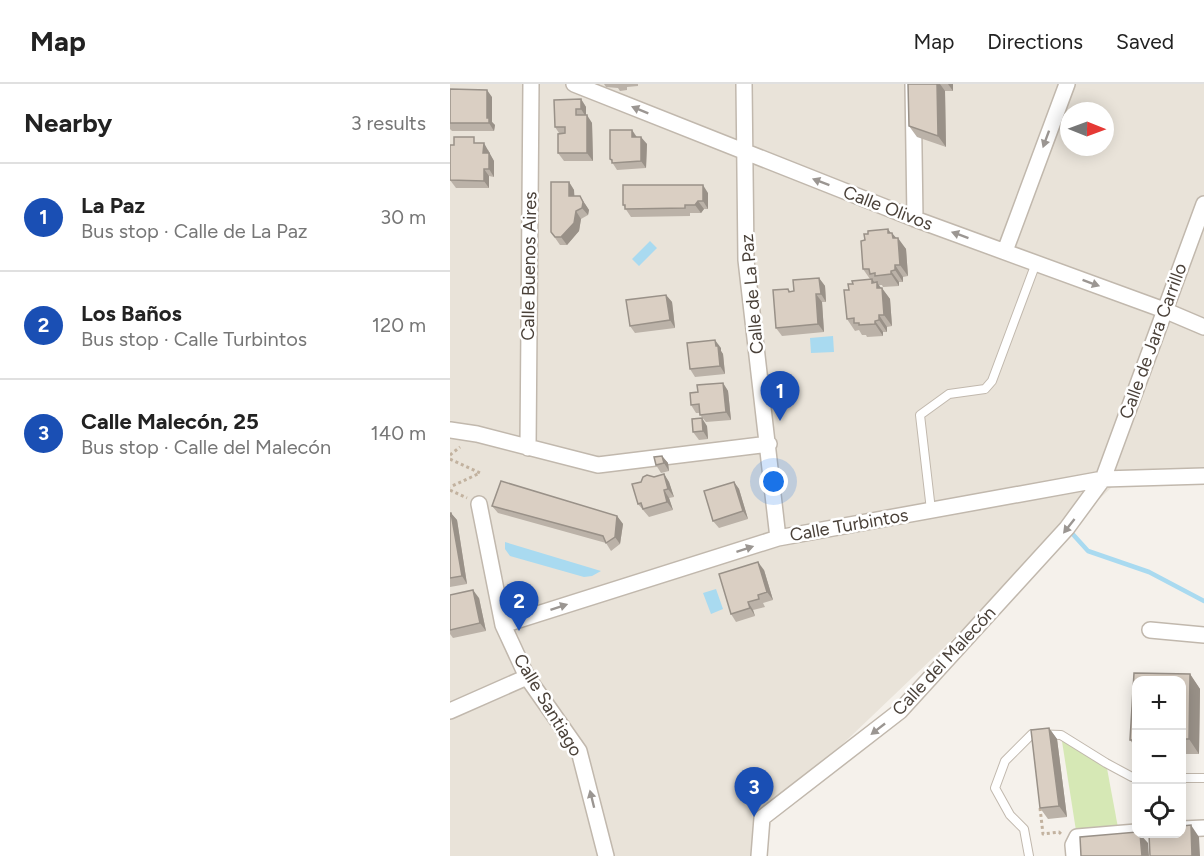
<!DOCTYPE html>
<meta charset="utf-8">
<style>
:root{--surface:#fff;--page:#f2f2f2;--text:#222;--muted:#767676;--line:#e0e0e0;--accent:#f72c21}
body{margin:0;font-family:Figtree,sans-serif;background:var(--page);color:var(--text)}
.controls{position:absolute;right:18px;bottom:18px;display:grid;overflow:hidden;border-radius:12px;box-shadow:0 3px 15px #0003}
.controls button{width:54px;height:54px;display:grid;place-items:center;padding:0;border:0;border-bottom:2px solid var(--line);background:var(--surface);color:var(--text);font:30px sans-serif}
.compass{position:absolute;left:610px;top:18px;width:54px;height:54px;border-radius:50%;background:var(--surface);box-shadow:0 3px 15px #0003;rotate:91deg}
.you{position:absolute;left:324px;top:398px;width:21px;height:21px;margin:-15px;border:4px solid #fff;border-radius:50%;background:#1a73e8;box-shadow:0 0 0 9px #1a73e833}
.badge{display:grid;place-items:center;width:39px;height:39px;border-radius:50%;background:var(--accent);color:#fff;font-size:20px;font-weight:700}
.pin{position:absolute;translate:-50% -50px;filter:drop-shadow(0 2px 3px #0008)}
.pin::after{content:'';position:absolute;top:32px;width:21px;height:18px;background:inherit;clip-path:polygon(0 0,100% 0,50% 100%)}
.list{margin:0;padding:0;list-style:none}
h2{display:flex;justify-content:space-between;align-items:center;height:78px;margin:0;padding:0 24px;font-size:26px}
h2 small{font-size:20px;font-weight:400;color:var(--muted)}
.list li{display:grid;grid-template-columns:39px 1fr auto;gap:18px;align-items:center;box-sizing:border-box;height:108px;padding:0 24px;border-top:2px solid var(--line)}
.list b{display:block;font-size:22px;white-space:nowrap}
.list p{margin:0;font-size:20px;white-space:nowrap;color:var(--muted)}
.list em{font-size:20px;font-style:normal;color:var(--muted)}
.icon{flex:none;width:33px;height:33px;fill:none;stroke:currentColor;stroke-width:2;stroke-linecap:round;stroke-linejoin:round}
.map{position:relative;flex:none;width:754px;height:772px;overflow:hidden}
header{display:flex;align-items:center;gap:36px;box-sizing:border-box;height:84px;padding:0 30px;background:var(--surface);border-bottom:2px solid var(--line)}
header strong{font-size:28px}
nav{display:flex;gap:33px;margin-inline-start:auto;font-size:21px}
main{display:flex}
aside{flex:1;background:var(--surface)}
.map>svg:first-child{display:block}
</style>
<header>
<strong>Map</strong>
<nav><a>Map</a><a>Directions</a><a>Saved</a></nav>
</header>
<main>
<aside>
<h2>Nearby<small>3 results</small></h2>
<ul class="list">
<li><span class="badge" style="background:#1a4fb4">1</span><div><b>La Paz</b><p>Bus stop · Calle de La Paz</p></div><em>30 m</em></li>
<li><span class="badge" style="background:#1a4fb4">2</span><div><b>Los Baños</b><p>Bus stop · Calle Turbintos</p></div><em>120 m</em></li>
<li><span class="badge" style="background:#1a4fb4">3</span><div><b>Calle Malecón, 25</b><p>Bus stop · Calle del Malecón</p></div><em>140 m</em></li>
</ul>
</aside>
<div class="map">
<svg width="754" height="772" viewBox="0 0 754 772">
<rect width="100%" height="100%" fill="#f5f1eb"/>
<path fill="#e9e3d9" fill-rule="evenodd" d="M0 0H754V399L663 402 310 739 311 772H0ZM619 27H655V63H619Z"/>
<path fill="#d6e8b5" d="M611 651 656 679 669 749 627 753Z"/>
<path fill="#a9daf0" d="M200 157 207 164 189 182 182 175Z
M383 252 384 268 361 269 360 254Z
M55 458 151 487 142 492 134 493 60 472 55 465Z
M266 505 273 525 261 530 253 509Z"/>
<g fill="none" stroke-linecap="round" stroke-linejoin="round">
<path stroke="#a9daf0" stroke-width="4.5" d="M619 446 638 467 699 488 754 517"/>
<g stroke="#c1b8ad" stroke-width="10">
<path id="service" d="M481 426 470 331 499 310 535 305 542 297 586 179
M732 694H754
M579 772 574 745 560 731 545 704 555 677 582 650 611 651 656 679 682 693H686"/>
</g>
<g stroke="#c1b8ad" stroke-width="18">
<path id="minor" d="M124 0 465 135 714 226 754 243
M294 0 296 176 328 454
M463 0 465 135
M555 167 617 0
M0 346 27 350 148 381 319 360
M78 364 81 0
M29 420 53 541 77 593 129 667 156 772
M53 541 328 454 653 395 754 392
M700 546 754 551
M0 627 77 593
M732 745 754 744
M309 772 312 734 450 627 617 444 653 395 754 120
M624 772 623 761 627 753 686 748"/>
</g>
<path stroke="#c2b29f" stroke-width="3" stroke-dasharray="3 3" stroke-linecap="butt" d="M0 371 10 363
M0 375 30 389 0 403
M0 406 17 414
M590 724 593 750 609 748 613 752"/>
<use href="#service" stroke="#fff" stroke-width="8"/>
<use href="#minor" stroke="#fff" stroke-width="15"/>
</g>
<path fill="#bbb2a8" d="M154 0H188V2L177 3V6L170 7 168 4 156 3Z
M458 0H503V7H495L496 63 467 53 459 42Z
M42 13V38L45 41 44 47H2L0 45V39Z
M131 15 136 23V31L142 39 143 77H114L108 69 109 49 105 43Z
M182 46 187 53 197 60 196 84 167 86 160 75Z
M29 59 39 67V69L44 77V93L39 92V104H6L0 96Z
M119 98 124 106V112L135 120 139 126 138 131 131 135 129 147 117 161H110L101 148Z
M258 109V125H254L251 129H240V132L181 133 173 121Z
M440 149 446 154 456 165 458 192 453 193V198H449V202L433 203 432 201H429L440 215 442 242 437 243V248H433V252L417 253 416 251H412L409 246 405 247 397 235 399 206 420 195 413 185 415 156 418 150Z
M369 194 375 202 376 218H372L374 248 332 252 326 244 338 205 341 208 344 207Z
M216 211 222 218 225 244 185 249 180 242Z
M271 264V267L273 270 275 290 245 293 240 285Z
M273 299 278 307 281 336 256 338 250 331V329H246L241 321 248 308Z
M257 342 258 355 249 356 243 348Z
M212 372 218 379 219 387 211 389 206 381Z
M214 390 219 398 224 413 219 414 223 426 199 433 188 420 204 393Z
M284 398 289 405 298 435 269 444 263 437Z
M42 422 167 432 173 440 170 460 161 467 156 459 48 429Z
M0 429 7 436 17 500 0 503Z
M314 486 323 516 313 519 315 523 303 526 305 532 286 538 281 530Z
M0 511 29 514 36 547 3 554 0 550Z
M684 589 740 590 750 605 749 670H732V597H687V665L680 656Z
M599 644 607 655 617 733 598 735 590 724Z"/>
<path fill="#999188" d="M487 0H490L495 7 496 63 488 52Z
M498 0H503V7Z
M37 6 42 13V38L45 41 44 47 39 39 37 34Z
M131 15 136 23V33L131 25Z
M137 31 142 39 143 77 137 69Z
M182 46 187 54 182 53Z
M191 53 197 60 196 84 191 77Z
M34 59 44 77V93L39 85 33 69Z
M34 85 39 92V104L34 97Z
M119 98 124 106 125 120 119 112Z
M253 101 258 109V125L253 117Z
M130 112 139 126 138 131 132 124Z
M248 117 254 125 251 129 245 121Z
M126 127 131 135 129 147 117 161 111 153Z
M438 145 443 152 442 149 448 156V154L456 165 458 192 450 181 438 149Z
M445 181 453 193V198L445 186Z
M441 187 449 198V202L441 190Z
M369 194 375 202 376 218 371 210Z
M422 195 427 202V198L432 206V204L440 215 442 242 434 231 422 199Z
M366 210 372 218 374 248 368 240Z
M216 211 222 218 225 244 220 236Z
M429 231 437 243V248L429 236Z
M425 237 433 248V252L425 240Z
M265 256 271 264V267L273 270 275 290 270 282Z
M273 299 278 307 281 336 276 328Z
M252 334 257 342 258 355 253 347Z
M212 372 218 379 219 387 214 379Z
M214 390 219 398 224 413 218 405Z
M284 398 289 405 298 435 293 427Z
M214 406 219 414 223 426 217 418Z
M1 429 7 436 17 500 12 492Z
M167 432 173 440 170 460 165 453Z
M308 478 314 486 323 516 317 508Z
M23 506 29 514 36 547 30 539Z
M298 518 303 526 305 532 300 524Z
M740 590 750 605 749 670 739 655Z
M599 644 607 655 617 733 609 722Z
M741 741 749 753 750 772H742Z
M690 750 698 759 699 772H692Z"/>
<path fill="#dacfc3" stroke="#999188" stroke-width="1.5" d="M458 0H487L488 52 459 42Z
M0 5 37 6V34H39V39H0Z
M131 15V25H126V31H137V69H108V50L115 49V43H105L104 16Z
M160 46H182V53H191V77L162 79V76L160 75Z
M4 53H24V59H34L33 69H39V85H34V97L0 96V61H4Z
M101 98H119V112H130L133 118 132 124 126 127 124 139 111 153H105L101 148Z
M173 101H253V117H248L245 121H235V124L175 125V121H173Z
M438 145V149H442L443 154H448L450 181H445V186L441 187V190L425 192V189L420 190 419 185H413L411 157 415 156 414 150H418V147Z
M369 194 371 210H366L368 240 326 244 323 206 338 205 339 208 344 207 343 196Z
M422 195V199L427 198V204H432L434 231H429V236L425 237V240L409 241V239H404V234L397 235 394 206H399L398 200H403L402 197Z
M216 211 220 236 180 242 176 216Z
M265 256 266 262H268L270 282 240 285 237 259Z
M273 299 276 328 250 331 249 320 241 321 240 309 248 308 247 301Z
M252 334 253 347 243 348 242 335Z
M212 372 214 379 206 381 204 373Z
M214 390 218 405 214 406 217 418 193 425 191 419 188 420 182 400 191 398 193 393 197 391 204 393Z
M51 397 167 432 165 453 156 459 153 452 42 422Z
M284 398 293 427 263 437 254 407Z
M0 429H1L12 492 0 494Z
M308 478 317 508 308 511 309 515 298 518 300 524 281 530 269 490Z
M23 506 30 539 0 546V511Z
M684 589 740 590 739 655H732V597H687V656H680Z
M599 644 609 722 590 724 581 646Z
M741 741 742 772H700L699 750H732V742Z
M687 748V750H690L692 772H631L630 753Z"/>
<defs><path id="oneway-solid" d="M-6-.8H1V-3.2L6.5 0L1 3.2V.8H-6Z" transform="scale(1.5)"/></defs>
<g fill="#9b9692">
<use href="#oneway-solid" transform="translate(190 26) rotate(-158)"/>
<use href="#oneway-solid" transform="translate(596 55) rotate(110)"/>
<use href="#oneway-solid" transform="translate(371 98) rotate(-159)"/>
<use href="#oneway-solid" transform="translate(510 151) rotate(-160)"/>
<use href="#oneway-solid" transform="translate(641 199) rotate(20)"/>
<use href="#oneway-solid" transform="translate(619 442) rotate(128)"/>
<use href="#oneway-solid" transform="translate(295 465) rotate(-18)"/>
<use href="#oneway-solid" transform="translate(109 523) rotate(-18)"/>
<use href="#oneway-solid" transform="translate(428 645) rotate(142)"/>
<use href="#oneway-solid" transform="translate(142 715) rotate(-104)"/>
</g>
<g text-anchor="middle" stroke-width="5" stroke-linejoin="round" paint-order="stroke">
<g font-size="18" fill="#4a4139" stroke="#fff">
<text transform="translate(438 124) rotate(21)" y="6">Calle Olivos</text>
<text transform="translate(79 182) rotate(-89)" y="6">Calle Buenos Aires</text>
<text transform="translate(302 210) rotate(-95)" y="6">Calle de La Paz</text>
<text transform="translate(703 257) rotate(-70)" y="6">Calle de Jara Carrillo</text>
<text transform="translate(399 441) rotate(-10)" y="6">Calle Turbintos</text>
<text transform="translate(494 577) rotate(-47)" y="6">Calle del Malecón</text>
<text transform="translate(98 621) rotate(59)" y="6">Calle Santiago</text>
</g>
</g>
</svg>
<div class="controls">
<button>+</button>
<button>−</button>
<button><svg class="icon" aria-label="locate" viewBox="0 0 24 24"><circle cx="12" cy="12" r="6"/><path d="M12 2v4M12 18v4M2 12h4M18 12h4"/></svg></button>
</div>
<svg class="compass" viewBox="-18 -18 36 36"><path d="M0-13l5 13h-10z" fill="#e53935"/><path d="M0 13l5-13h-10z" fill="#767676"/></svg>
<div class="you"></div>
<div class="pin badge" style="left:330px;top:337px;background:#1a4fb4">1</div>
<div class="pin badge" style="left:69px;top:547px;background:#1a4fb4">2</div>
<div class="pin badge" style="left:304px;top:733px;background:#1a4fb4">3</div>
</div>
</main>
